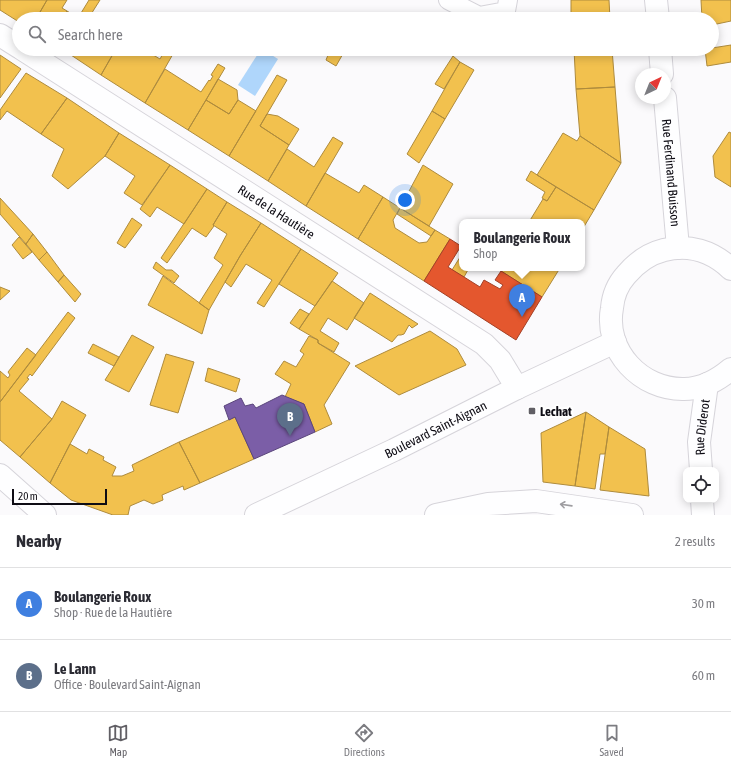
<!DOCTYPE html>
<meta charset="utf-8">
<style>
:root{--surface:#fff;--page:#f7f7f7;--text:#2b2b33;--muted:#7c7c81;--line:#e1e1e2;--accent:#615f65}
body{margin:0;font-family:"Asap Condensed",sans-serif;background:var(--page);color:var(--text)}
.controls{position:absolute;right:12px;bottom:12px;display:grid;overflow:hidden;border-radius:8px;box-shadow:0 2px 10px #0003}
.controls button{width:36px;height:36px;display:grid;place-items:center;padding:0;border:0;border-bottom:1px solid var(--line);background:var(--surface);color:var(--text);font:20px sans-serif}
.compass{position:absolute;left:635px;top:68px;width:36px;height:36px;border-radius:50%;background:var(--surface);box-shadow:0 2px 10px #0003;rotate:43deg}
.scale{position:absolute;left:12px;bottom:10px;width:95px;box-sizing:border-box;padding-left:4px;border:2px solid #0e0c14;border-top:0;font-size:11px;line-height:14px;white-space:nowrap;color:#0e0c14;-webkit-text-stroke:3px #fff;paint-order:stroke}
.you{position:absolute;left:405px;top:200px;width:14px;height:14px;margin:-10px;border:3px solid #fff;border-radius:50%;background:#1a73e8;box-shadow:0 0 0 6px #1a73e833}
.badge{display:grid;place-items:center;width:26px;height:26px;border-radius:50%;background:var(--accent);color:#fff;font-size:13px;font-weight:700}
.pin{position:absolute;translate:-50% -33px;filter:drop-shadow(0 1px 2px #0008)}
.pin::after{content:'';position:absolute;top:21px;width:14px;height:12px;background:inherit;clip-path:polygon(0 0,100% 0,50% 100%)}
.popup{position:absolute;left:459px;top:219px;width:126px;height:52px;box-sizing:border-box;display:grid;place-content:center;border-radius:8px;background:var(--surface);filter:drop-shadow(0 1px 3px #0005);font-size:13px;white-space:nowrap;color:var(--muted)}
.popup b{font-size:15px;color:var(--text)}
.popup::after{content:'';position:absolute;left:50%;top:100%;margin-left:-8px;border:8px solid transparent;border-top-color:var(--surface)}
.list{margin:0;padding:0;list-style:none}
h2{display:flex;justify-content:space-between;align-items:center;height:52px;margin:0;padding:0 16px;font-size:17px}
h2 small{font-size:13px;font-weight:400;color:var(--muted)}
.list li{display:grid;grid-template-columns:26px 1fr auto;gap:12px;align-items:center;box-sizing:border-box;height:72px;padding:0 16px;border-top:1px solid var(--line)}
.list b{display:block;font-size:15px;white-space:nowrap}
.list p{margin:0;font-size:13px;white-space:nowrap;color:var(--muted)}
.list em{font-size:13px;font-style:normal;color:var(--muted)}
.icon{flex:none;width:22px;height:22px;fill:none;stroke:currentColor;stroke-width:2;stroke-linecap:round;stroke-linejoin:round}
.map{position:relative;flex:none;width:731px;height:515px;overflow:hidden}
.search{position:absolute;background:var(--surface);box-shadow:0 2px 10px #0003;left:12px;right:12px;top:12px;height:44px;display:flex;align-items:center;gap:10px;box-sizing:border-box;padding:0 14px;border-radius:22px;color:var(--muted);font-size:15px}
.sheet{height:196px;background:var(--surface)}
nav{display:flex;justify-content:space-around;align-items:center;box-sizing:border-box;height:56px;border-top:1px solid var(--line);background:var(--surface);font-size:11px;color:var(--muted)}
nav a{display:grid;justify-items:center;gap:2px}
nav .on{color:var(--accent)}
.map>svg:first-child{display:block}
</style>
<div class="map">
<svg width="731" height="515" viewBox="0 0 731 515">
<rect width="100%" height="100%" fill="#fbfafc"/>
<path fill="#afd6fb" d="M261 49H262L278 59 255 96 238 85Z"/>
<path fill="#f2c14e" stroke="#ae8b3d" d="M0 0H47L36 19H19V22L0 10Z
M47 0H67L62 8 67 11 63 19H36Z
M89 0H100L88 19H63L67 11 78 18Z
M571 0H609L610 19H571Z
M701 0H731V21L712 25V19H702Z
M731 45V62L707 66 705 49H712V48Z
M71 49H110L114 52 101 75 68 53Z
M116 49H143L160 59 165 50 173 54 145 103 101 75Z
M321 49H337L344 52 336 66 326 60 328 55 320 50Z
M574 49H612L615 87 576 89Z
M0 55 21 69 0 98Z
M453 56 460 62 444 89 435 84Z
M460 62 474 70 445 119 432 111Z
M218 64 225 68 188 130 145 103 165 69 201 92 209 80 210 81 213 76 211 75Z
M26 73 67 98 41 134 7 111 0 120V110Z
M277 75 287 80 260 126 289 145 268 181 229 156Z
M218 79 237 90 238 100 229 114 206 100Z
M615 87 621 163 580 136 576 89Z
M67 98 119 133 105 156 68 189 52 176 64 149 41 134Z
M206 100 229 114 238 100 256 111 229 156 188 130Z
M432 111 445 119 419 163 407 154Z
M267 114 278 116 299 129 289 145 260 126Z
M729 132 731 133V187L715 177 713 156Z
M119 133 170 165 142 205 124 193 135 176 105 156Z
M563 133 577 141 580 136 621 163 594 210 537 175Z
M333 137 343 143 306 206 268 181 287 149 314 167Z
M170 165 207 189 184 224 157 207 150 217 140 209Z
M423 165 453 184 429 226 400 208Z
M531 171 556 187 547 201 542 198 545 192 526 180Z
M325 173 359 193 364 185 383 197 358 239 306 206Z
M556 187 594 210 582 230V222H529L543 199 547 201Z
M207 189 227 202 213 225 214 226 206 237 192 228 167 263 161 258Z
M383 197 400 208 393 220 395 228 419 243 427 242 435 230 450 239 424 281 358 239Z
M0 198 33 234 26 244 0 214Z
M227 202 261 223 240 256 209 310 199 303 223 265 214 258 227 234 213 225Z
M400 208 435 230 431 236 397 214Z
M132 218 142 225 125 248 117 243Z
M261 223 301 249 264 307 257 303 272 280 246 264 231 287 225 282 240 256Z
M33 234 47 252 39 260 26 244Z
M19 237 32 252 23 259 12 245Z
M301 249 338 273 315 306 279 284Z
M47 252 64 275 58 282 39 260Z
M462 254V268H469L464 277 452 270Z
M156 262 166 270H172L179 276 174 283 153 268Z
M503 268H560L542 297 501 271Z
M64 275 81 294 75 302 58 282Z
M163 276 209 310 202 334 148 305Z
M332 281 364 303 347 330 328 318 320 331 339 343 334 352 318 343V340L299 329Z
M0 287 10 291 0 300Z
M370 293 418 324 412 328 409 325 404 334 401 335H398L392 342 354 318Z
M300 309 309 314 299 329 290 323Z
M68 312 75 318 32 376 30 374 27 378 29 379 19 391 52 419 20 457 0 440V402Z
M430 331 457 349 466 365 399 395 355 366Z
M132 335 154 347 129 392 105 380 114 366Z
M309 336 318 340V343L350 363 324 405 332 424 315 432 304 404 285 397 291 384 275 374 284 361 296 367 304 354 300 351Z
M93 344 119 357 114 366 88 353Z
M27 348 36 355 0 402V371L8 378 10 375 8 372Z
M166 354 194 362 178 413 150 405Z
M208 368 240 379 236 392 205 381Z
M62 401 86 415 70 444 50 483 20 457 52 419Z
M586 412 575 486 543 482 541 433Z
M586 412 609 427 605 454H600L595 489 575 486Z
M235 417 254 459 200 483 179 442Z
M609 427 645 449 649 496 600 490Z
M179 442 200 483 184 490 183 486 162 495 163 500 153 504 144 500 130 506 128 515H113L71 500 50 483 70 444 87 454 89 449 104 457 103 460 116 467 112 476H122L134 471 132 465Z"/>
<path fill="#e4572e" stroke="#a44026" d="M450 239 461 246 448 267 480 287 484 280 500 289 503 285 495 280 501 271 542 297 516 340 424 281Z"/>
<path fill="#7b5ea7" stroke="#5a457b" d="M282 395 304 404 315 432 254 459 235 417 229 420 224 406 241 398 245 406 253 404 256 408Z"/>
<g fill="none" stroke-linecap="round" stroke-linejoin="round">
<g stroke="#d6d4da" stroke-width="20">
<path id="service" d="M448 0 479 16 506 11 508 0"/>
</g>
<g stroke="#d6d4da" stroke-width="24">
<g id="minor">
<path d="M656 0 658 19"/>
<path d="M0 35 19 47"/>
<path id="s1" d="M22 49 484 344 500 360 517 388"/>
<path d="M660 49 662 74"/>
<path id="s2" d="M665 98 678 248"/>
<path d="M731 269C712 251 689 244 664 250 648 254 636 263 626 275 618 284 613 296 612 308 604 351 641 390 684 389 702 389 718 380 731 369"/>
<path id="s3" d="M701 470 699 442 707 384"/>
<path d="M0 475 45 515"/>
<path d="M702 500 703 515"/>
<path id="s4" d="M256 515 394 450 517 388 615 342"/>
<path d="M436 515 488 504 536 501 632 515"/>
</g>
</g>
<use href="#service" stroke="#fefeff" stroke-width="18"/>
<use href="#minor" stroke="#fefeff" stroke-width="22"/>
</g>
<defs><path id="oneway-shaft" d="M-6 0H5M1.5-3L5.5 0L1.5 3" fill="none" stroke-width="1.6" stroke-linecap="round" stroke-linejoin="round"/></defs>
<use stroke="#9e9da1" href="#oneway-shaft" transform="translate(566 505) rotate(-172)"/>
<rect fill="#615f65" stroke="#fff" stroke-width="1.5" x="528" y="407" width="8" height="8" rx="2"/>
<g text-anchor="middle" stroke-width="4" stroke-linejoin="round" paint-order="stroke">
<g font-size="13" fill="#0e0c14" stroke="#fff">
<text dy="5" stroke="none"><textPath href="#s2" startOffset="75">Rue Ferdinand Buisson</textPath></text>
<text dy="5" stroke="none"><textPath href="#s1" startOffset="302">Rue de la Hautière</textPath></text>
<text dy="5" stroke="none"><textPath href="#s3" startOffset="43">Rue Diderot</textPath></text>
<text dy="5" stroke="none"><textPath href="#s4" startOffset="199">Boulevard Saint-Aignan</textPath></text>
</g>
<g font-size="13" font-weight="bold" fill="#0e0c14" stroke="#fff" text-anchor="start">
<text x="540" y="416">Lechat</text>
</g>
</g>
</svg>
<div class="controls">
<button><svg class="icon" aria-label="locate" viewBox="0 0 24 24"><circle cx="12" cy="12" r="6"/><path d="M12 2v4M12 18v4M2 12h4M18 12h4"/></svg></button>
</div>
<svg class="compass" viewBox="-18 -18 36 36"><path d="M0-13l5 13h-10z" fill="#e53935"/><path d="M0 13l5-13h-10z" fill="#7c7c81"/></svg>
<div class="scale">20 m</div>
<div class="you"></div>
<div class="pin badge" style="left:522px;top:317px;background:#3f7fe0">A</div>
<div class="popup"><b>Boulangerie Roux</b>Shop</div>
<div class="pin badge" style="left:290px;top:436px;background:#5c6f8a">B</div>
<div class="search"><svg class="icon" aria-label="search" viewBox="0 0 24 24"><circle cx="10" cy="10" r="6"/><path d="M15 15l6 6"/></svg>Search here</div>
</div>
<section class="sheet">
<h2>Nearby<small>2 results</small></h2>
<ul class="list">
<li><span class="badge" style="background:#3f7fe0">A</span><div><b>Boulangerie Roux</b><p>Shop · Rue de la Hautière</p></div><em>30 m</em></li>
<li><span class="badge" style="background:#5c6f8a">B</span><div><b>Le Lann</b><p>Office · Boulevard Saint-Aignan</p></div><em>60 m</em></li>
</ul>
</section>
<nav>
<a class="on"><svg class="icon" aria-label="map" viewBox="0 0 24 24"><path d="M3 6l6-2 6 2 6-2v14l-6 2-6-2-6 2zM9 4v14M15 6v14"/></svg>Map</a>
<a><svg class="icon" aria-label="directions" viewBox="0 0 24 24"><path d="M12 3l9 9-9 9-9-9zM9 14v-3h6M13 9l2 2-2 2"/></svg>Directions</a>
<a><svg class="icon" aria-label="saved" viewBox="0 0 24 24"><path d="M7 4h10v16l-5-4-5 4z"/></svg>Saved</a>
</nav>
